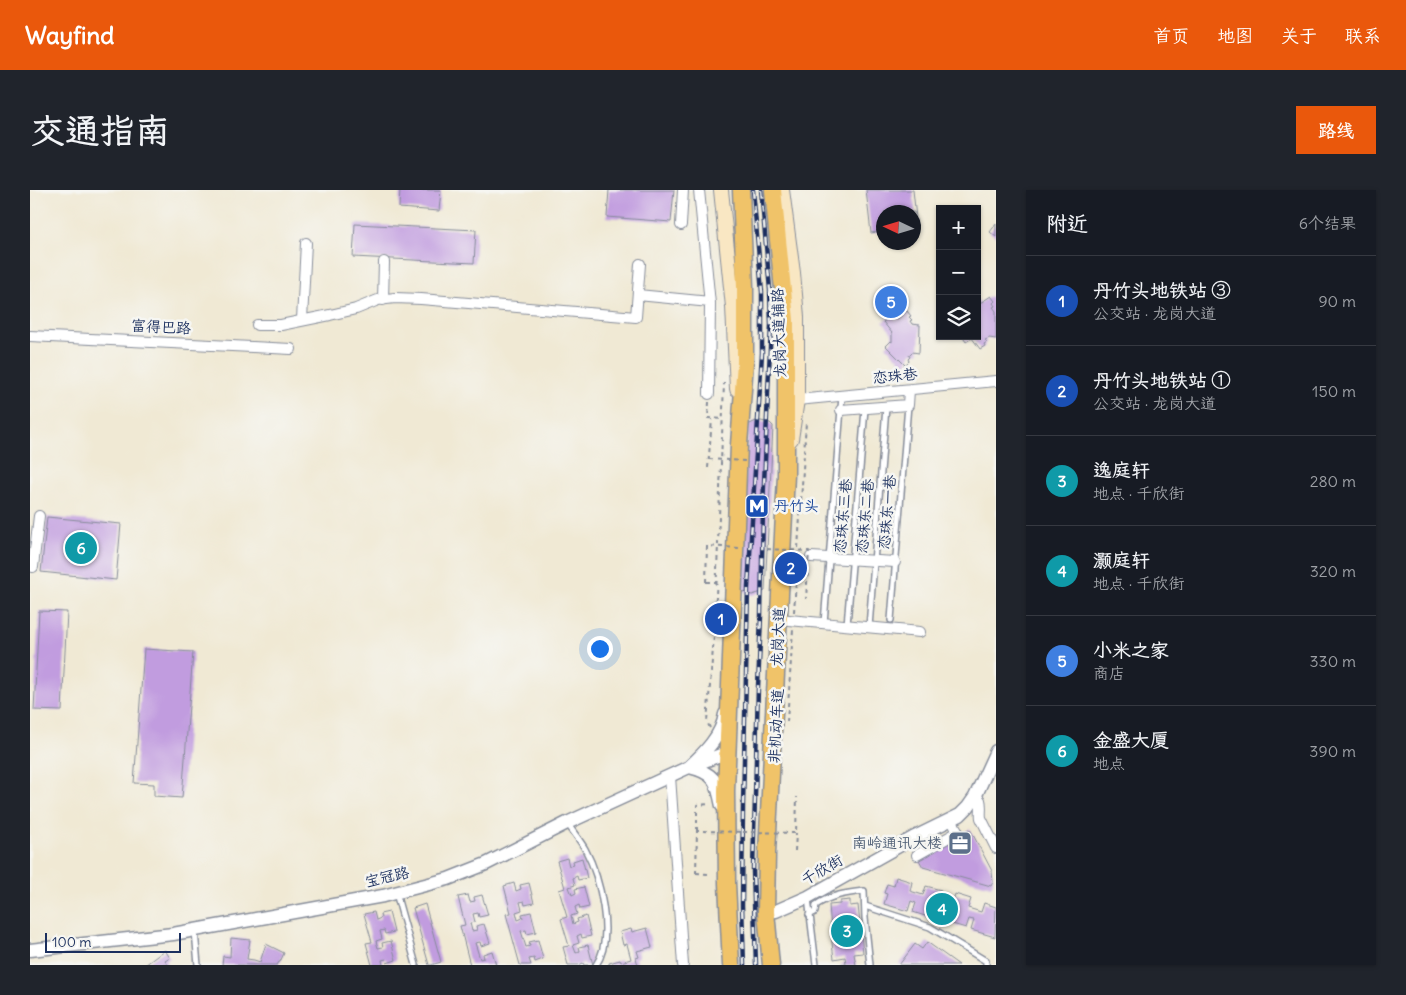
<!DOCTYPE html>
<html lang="zh">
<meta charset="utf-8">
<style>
:root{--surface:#171b24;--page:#20242c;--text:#f1f3f6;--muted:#9ea1a6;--line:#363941;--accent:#ea580c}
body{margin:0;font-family:Delius,"LXGW WenKai TC",sans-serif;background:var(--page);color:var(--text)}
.controls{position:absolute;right:15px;top:15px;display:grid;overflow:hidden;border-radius:0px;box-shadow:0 1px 4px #0004}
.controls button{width:45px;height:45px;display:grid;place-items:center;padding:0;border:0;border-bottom:1px solid var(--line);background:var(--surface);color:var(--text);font:25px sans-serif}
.compass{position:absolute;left:846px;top:15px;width:45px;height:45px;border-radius:50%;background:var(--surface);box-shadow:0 1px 4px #0004;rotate:274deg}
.scale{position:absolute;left:15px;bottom:12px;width:136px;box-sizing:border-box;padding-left:5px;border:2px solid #1b2f5e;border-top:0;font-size:14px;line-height:18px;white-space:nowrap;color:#1b2f5e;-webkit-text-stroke:4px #f6f6f2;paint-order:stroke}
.you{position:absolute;left:569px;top:458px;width:18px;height:18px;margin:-12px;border:4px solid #fff;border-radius:50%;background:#1a73e8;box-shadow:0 0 0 8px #1a73e833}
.badge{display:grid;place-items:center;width:32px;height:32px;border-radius:50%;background:var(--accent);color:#fff;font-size:16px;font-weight:700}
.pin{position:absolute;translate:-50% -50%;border:2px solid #fff;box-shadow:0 1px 5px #0006}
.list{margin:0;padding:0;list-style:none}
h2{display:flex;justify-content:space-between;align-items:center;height:65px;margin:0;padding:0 20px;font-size:21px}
h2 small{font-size:16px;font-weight:400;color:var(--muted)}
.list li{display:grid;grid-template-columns:32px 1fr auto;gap:15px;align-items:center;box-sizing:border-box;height:90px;padding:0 20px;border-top:1px solid var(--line)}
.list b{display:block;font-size:19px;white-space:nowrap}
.list p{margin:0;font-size:16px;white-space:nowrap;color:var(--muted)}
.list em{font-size:16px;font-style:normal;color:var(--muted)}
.icon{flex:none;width:28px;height:28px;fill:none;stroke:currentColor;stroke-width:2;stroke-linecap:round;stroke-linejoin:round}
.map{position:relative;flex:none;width:966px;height:775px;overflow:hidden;border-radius:0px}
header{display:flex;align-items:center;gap:30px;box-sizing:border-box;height:70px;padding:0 25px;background:var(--accent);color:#fff}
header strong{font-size:24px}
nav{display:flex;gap:28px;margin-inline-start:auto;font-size:18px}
.intro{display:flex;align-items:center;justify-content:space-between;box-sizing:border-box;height:120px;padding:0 30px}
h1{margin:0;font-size:35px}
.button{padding:12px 22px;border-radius:0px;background:var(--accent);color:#fff;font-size:18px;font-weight:700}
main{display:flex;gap:30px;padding:0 30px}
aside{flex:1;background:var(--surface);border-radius:0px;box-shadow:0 1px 4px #0004}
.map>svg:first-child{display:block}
</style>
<header>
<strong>Wayfind</strong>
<nav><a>首页</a><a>地图</a><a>关于</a><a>联系</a></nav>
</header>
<div class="intro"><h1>交通指南</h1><a class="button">路线</a></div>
<main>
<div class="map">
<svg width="966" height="775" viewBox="0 0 966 775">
<rect width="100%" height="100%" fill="#f6f6f2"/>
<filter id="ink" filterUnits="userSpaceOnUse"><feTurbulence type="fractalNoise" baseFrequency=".02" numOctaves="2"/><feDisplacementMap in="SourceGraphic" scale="10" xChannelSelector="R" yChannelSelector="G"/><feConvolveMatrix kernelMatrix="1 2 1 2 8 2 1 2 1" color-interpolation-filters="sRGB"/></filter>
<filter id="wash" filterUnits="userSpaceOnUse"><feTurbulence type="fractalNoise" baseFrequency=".0096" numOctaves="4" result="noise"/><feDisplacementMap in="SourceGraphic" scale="20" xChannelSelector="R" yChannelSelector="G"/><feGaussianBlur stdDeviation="1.12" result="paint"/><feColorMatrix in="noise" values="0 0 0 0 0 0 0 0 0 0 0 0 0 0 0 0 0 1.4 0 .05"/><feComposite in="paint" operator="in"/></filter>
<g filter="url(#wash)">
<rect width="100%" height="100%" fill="#f0e9d4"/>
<g id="blocks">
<path fill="#c19cdf" d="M370 0H411L409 21 369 18Z
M579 0H644L641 32 577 27Z
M836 0H883L887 37 884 38V22H854V41L841 43Z
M325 34 446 40 444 73 323 67Z
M966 34V47L960 42Z
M961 106 965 111 963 113 965 116 963 117 966 121V149L959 148 955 150 957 152 954 154 955 156 950 159 942 148 936 152 932 146H947V109L950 113Z
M877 121 881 126 879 127 882 130 880 131 882 134 890 135 889 163 882 162 879 165 880 167 878 169 879 171 875 175 856 156 861 151 862 152V143L853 132 862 125 866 130Z
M726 231H731L740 233 743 236 735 401 722 405 709 400 718 235Z
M17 327 91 334 86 390 11 382Z
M9 421 37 422 32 521 4 520Z
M114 459 163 462 152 608 124 606V594L104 593Z
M940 639 962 681 963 692 961 696 893 677 888 668Z
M537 668 539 676 544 675 543 671 552 668 557 688 548 690 547 686 543 688 545 695 539 697 542 705 546 703 545 699 554 697 559 717 550 719 549 715 545 717 547 724 541 726 543 734 548 732 547 729 556 726 561 746 552 748 551 744 547 746 549 753 543 755 546 763 550 761 549 757 558 755 563 775H554L553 773 549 775H538L533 757 539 756 531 729 537 727 529 700 535 698 527 671Z
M866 687 882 692 880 701 893 705 896 696 911 700 909 710 922 714 925 704 941 709 938 718 951 722 954 713 966 717 965 747 941 740 944 730 939 729 936 738 912 731 915 722 910 720 907 730 883 722 886 713 881 711 878 721 854 714 857 704 854 703 857 694 864 696Z
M484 693 486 701 491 699 490 695 499 693 504 713 495 715 494 711 490 712 492 720 486 722 488 730 493 728 492 724 501 722 506 742 497 744 496 740 491 741 496 757 500 756 499 752 508 750 513 769 505 772 504 768 499 769 501 775H490L476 724 481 723 474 696Z
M438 705 440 712 445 711 444 707 452 705 458 725 449 727 448 723 443 724 445 732 440 733 442 741 447 740 446 736 454 734 460 753 451 756 450 752 445 753 450 769 454 768 453 764 462 761 466 775H440L430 736 435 735 428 707Z
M820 710V716L828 715 830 734H821L822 745 831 744 833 763 824 764 826 775H811V774L816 773 815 767 804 769 801 745 813 743 812 738 801 739 799 715 810 714V711Z
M395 714 411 772 401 775H399L383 718Z
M344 722 346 730 351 728 350 724 359 722 364 742 355 744 354 740 350 741 352 749 346 751 348 758 353 757 352 753 361 751 366 770 357 773 356 769 352 770 353 775H342L336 753 342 752 334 724Z
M617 738 622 757 607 761 609 767 606 768 608 775H579V773L590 770 591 772 601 769 597 754 593 755 590 742 601 739 602 742Z
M201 748 220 750 217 769 224 770 230 772 236 754 254 763 250 772H249L247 775H192L193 766 200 767Z
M897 752 929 775H869L885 754 892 759Z
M135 760 140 768 135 771 138 775H115Z"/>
</g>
</g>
<g filter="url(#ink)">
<use href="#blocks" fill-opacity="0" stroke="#868c99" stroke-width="1"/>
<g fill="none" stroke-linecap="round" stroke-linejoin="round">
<g stroke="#868c99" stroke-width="8">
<path id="service" d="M861 430 878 215
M794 433 812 206
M817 435 835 219
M839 437 856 217
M537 633C543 642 550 650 555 659 570 687 585 747 566 775
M366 703 386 775
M778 708 786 775
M835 716 900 737 956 771V775
M779 725 785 722 786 715C801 705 817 703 834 701L835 728 840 775
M165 741 168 775"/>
</g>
<g stroke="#868c99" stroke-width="12">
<path id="minor" d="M669 0 680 114 679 204
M651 35 653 0
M608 105 680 112
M353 110 354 72
M272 130 276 53
M227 135H251L300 125 326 119 348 110 365 108 391 109 606 127 610 74
M0 146 261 159
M767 210 966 191
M811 220 878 215 879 200
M781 367 865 372
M0 376 3 377 9 326
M748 429 890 442
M640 586 653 775
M945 607 950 610C952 616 950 622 951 628L966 658
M887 665 928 642 921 629"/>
</g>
<g stroke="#868c99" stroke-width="15">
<path id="tertiary" d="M692 616C687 591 685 583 659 577 674 563 692 546 695 524
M736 722 746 721 778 707 883 648 930 625 938 617 945 607 966 561
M0 760 143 744 165 740 353 706 418 689 456 674 537 633 659 577 698 562"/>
</g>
<g stroke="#868c99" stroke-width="16">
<path id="secondary" d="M691 0 703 117 707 199
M752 0 763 83 767 127V210L761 249"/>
</g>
<g stroke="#868c99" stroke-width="19">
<path id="trunk" d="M701 775 697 693 696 601 709 255 715 172V97L711 0
M741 775 736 722 737 663 756 285V130L743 0"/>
</g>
<path stroke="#868c99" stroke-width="2" stroke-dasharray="4 4" stroke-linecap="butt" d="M679 212 678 228 693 229
M678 278 682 229
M676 392H686
M764 422 776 232
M757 532 763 439
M680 538 677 532 685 434 694 193
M667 641V615L680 614
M765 661 766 643
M666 683 678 684"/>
<use href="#service" stroke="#fff" stroke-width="5"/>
<use href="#minor" stroke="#fff" stroke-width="10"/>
<use href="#tertiary" stroke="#fff" stroke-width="12"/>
<use href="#secondary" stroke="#f9e7c3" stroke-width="14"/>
<use href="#trunk" stroke="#f0c369" stroke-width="16"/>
<g stroke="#1b2f5e" stroke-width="4.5">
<path id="rail" d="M714 775 712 715 713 615 718 398 732 163V102L723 0
M726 775 723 680 728 497 731 426 733 317 741 135 740 100 731 0"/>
</g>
<use href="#rail" stroke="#f6f6f2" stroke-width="2.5" stroke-dasharray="8" stroke-linecap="butt"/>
<path stroke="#868c99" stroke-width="2" stroke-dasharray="4 4" stroke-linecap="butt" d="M679 269 716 271
M737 359 779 361 776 409
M676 392 677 356 711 358
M666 683 667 641 766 643 767 607"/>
</g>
</g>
<defs>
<g id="metro-square" transform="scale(1.25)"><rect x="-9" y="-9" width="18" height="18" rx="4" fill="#1a4fb4" stroke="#f6f6f2"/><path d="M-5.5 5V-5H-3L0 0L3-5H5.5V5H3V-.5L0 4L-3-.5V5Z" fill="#fff"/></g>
<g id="office-square" transform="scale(1.25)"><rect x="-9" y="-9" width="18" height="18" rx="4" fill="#5c6f8a" stroke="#f6f6f2"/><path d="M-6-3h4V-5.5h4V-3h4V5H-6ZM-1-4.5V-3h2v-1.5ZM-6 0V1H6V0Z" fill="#fff"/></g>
</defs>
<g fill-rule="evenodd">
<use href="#metro-square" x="727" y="316"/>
<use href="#office-square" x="930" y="653"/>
</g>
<g text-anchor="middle" stroke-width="5" stroke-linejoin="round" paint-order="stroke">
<g font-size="15" fill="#1b2f5e" stroke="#f6f6f2">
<text transform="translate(131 137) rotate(3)" y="5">富得巴路</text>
<text transform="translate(749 143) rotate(-92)" y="5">龙岗大道辅路</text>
<text transform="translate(865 186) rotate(-6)" y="5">恋珠巷</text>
<text transform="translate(857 322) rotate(-85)" y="5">恋珠东一巷</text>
<text transform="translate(813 326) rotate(-85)" y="5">恋珠东三巷</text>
<text transform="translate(835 326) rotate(-85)" y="5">恋珠东二巷</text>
<text transform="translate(748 447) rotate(-87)" y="5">龙岗大道</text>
<text transform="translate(746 536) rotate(-87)" y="5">非机动车道</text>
<text transform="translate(792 680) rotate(-30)" y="5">千欣街</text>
<text transform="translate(357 687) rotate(-13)" y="5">宝冠路</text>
</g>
<g font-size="15" fill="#164399" stroke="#f6f6f2" text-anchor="start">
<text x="744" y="321">丹竹头</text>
</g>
<g font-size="15" fill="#4e5e75" stroke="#f6f6f2" text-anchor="end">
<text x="912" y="658">南岭通讯大楼</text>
</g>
</g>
</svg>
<div class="controls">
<button>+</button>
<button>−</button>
<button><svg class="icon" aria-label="layers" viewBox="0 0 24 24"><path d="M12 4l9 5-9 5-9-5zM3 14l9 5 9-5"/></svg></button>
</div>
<svg class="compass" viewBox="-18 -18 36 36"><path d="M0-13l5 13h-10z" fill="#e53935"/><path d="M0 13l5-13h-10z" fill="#9ea1a6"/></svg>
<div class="scale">100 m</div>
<div class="you"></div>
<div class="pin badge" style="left:691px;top:429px;background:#1a4fb4">1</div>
<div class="pin badge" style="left:761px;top:378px;background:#1a4fb4">2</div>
<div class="pin badge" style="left:817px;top:741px;background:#0f9aa8">3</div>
<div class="pin badge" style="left:912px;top:719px;background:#0f9aa8">4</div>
<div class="pin badge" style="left:861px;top:112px;background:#3f7fe0">5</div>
<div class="pin badge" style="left:51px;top:358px;background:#0f9aa8">6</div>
</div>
<aside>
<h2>附近<small>6个结果</small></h2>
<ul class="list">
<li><span class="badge" style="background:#1a4fb4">1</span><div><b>丹竹头地铁站 ③</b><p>公交站 · 龙岗大道</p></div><em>90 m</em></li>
<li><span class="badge" style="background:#1a4fb4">2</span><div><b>丹竹头地铁站 ①</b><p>公交站 · 龙岗大道</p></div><em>150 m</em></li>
<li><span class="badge" style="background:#0f9aa8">3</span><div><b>逸庭轩</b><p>地点 · 千欣街</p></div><em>280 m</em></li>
<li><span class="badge" style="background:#0f9aa8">4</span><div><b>灏庭轩</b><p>地点 · 千欣街</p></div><em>320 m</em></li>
<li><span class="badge" style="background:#3f7fe0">5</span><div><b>小米之家</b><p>商店</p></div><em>330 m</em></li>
<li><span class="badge" style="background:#0f9aa8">6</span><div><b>金盛大厦</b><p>地点</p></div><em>390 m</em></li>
</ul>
</aside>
</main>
